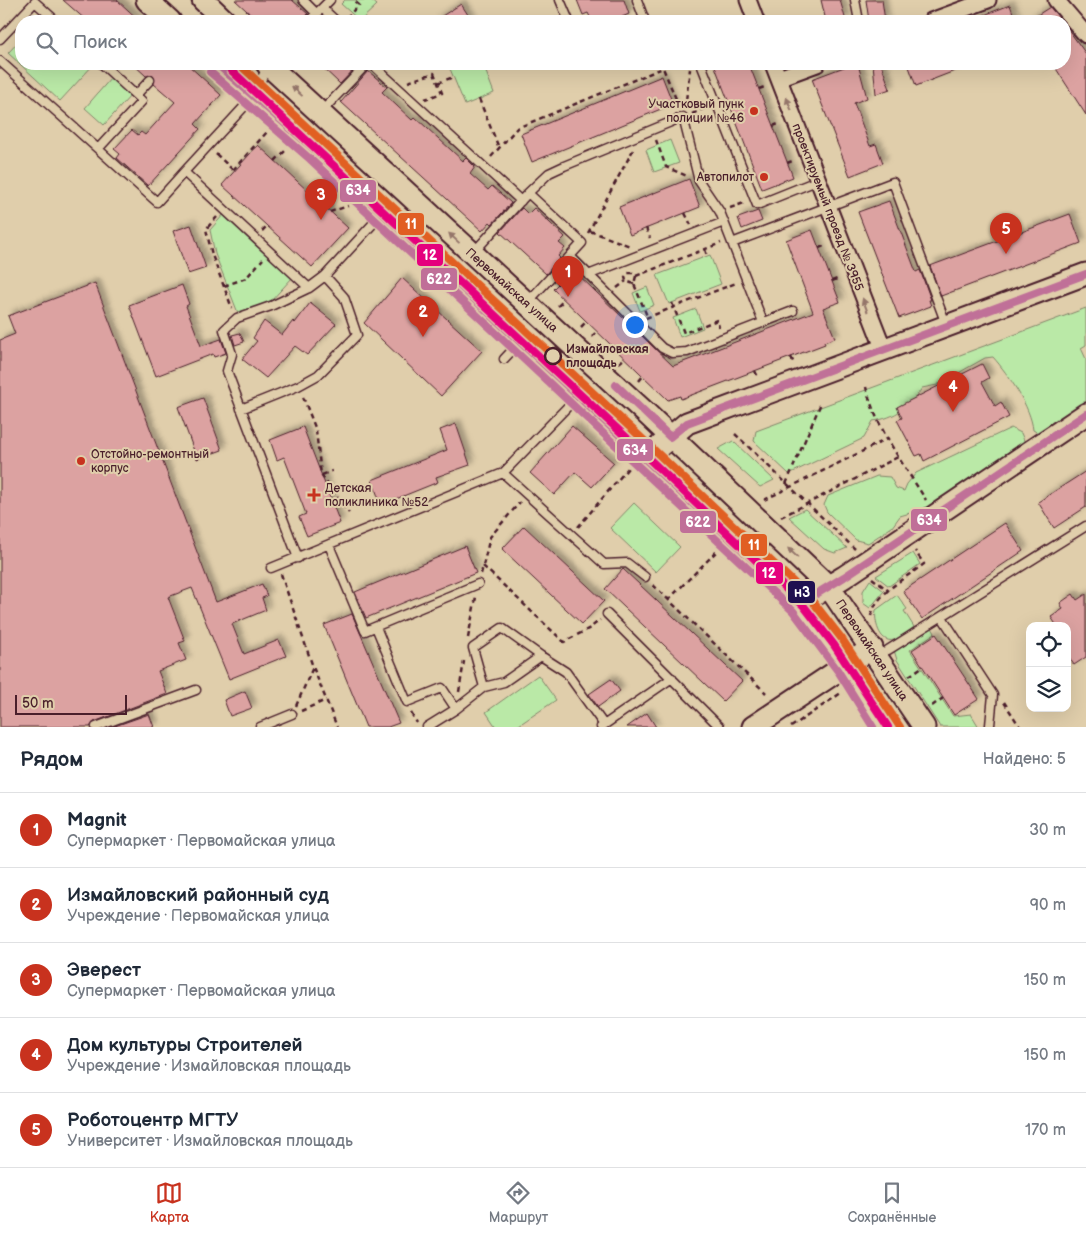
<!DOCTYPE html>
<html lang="ru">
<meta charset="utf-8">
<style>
:root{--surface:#fff;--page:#f6f6f7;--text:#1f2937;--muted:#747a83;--line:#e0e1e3;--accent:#c8321e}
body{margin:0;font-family:"Balsamiq Sans",sans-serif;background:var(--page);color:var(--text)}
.controls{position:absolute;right:15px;bottom:15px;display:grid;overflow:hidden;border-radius:10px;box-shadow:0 5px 20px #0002}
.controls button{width:45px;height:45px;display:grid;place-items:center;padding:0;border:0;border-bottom:1px solid var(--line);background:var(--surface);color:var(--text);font:25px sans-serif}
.scale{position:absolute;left:15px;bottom:12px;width:112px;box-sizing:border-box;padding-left:5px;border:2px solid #4a1f2b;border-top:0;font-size:14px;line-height:18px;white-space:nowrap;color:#4a1f2b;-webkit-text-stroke:4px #e0ceab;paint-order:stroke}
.you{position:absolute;left:634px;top:324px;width:18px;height:18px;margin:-12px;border:4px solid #fff;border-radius:50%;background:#1a73e8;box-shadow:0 0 0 8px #1a73e833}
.badge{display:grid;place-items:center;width:32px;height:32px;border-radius:50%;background:var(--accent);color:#fff;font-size:16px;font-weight:700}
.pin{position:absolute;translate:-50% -41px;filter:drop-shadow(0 1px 2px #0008)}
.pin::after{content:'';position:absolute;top:26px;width:18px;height:15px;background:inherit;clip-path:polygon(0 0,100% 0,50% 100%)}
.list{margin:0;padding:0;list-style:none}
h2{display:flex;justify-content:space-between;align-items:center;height:65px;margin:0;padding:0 20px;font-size:21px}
h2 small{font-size:16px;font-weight:400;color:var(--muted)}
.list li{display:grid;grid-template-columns:32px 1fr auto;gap:15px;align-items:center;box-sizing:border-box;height:75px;padding:0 20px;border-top:1px solid var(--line)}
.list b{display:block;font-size:19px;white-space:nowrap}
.list p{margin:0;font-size:16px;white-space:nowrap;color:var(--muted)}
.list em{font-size:16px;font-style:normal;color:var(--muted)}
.icon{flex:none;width:28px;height:28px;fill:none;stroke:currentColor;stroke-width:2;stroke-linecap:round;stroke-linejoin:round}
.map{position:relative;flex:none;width:1086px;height:727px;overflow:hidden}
.search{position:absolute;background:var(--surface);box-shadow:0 5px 20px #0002;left:15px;right:15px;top:15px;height:55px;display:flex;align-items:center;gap:12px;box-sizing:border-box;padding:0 18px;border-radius:20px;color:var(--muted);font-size:19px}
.sheet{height:440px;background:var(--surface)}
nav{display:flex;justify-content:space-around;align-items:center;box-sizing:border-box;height:70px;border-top:1px solid var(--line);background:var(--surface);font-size:14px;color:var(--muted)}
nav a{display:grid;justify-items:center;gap:2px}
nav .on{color:var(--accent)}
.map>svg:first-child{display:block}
</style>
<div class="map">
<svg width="1086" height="727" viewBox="0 0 1086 727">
<defs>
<filter id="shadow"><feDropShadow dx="4.5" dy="-4.5" stdDeviation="2.5" flood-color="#0004"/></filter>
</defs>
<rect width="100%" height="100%" fill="#e0ceab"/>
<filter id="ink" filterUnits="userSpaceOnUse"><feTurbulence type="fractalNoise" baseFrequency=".02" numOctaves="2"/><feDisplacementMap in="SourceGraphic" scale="10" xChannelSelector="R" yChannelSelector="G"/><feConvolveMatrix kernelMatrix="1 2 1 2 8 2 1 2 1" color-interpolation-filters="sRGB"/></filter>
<g filter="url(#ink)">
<path fill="#bae9a7" stroke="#828469" d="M345 0H371L377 5 360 21 341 4Z
M21 39V64H94L60 101 8 53Z
M448 64H483L494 93 465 105Z
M111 78 131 95 104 125 85 108Z
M670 140 679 163 654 172 646 150Z
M224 214 293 277 270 302 238 313 215 254 210 230Z
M710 255 721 284 669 304 657 275Z
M647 287 654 305 640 311 633 293Z
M1086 308V345L1081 348 1086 359V402L1038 433 1033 430C1031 407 1008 374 993 357L985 358 937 385 922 388C911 406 895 418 873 421L864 438 789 474 754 441 756 431Z
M696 309 703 328 680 337 673 318Z
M1011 428 1021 433 1025 443 930 507 900 516 892 527 868 543 856 540 827 512 824 505 828 496 877 476 890 477 896 488 904 491 907 484 916 473Z
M733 441 774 480 760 487 718 449Z
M634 503 680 547 656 572 610 528Z
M805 509 847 548 835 553 824 549 789 517Z
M913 553 920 564 889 586 876 576Z
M870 580 884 591 870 608 863 603V591Z
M897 595 907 609 904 611 914 627C908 631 901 639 894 640 879 644 874 620 876 610Z
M931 626 935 633 910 650 953 716 971 714 979 727H940L897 660 894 650Z
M538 675 556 700 516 727H496L486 712Z"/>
<path fill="#dca2a1" stroke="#4a1f2b" filter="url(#shadow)" d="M63 0H117L140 21H87Z
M235 0H292L308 14 304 21H258Z
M577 0H624L629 14 622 17 624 21H592L588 13 583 15Z
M821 0H840L846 21H826Z
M866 0H882L885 21H869Z
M461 4 472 21H434Z
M1010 5 1016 21H972L971 20Z
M1050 7 1062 21H1028Z
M1065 25 1086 54V115L1053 64H1065Z
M133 64H187L221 95 195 124 200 129 148 186 117 158 120 154 114 149 132 130 138 135 141 132 145 135 175 102 154 84 153 76H146Z
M319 64H359L340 84Z
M714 64H749L793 177 762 189Z
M852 64H858L867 98 854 103 870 146 876 144 883 163 850 176 812 79Z
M873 64H881L890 89 876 94Z
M908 64H970V65L916 86Z
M368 71 387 87 382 92 412 120 415 117 463 161 466 158 475 167 470 174 488 190 492 186 511 203 492 224 490 222 482 231 341 102Z
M662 76 673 104 532 162 521 134Z
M258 145 348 228 312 267 222 185Z
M689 179 700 207 630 235 619 207Z
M889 201 916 272 920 270 931 300H929L931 306 899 318 858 212Z
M522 208 528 214 534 208 565 237 559 243 565 248 558 256 560 258 546 274 500 232Z
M758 211 762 221 742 229 738 218Z
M1070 214 1081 243 941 296 930 266Z
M191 225 206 268 188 274 173 231Z
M812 230 840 302 823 308 835 338 824 342 825 344 681 399 680 396 668 400 553 289 558 284 555 281 569 266 673 366 813 312 786 240Z
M402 278 482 351 441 396 364 323Z
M95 283 216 602 262 584 267 596 262 598 266 610 232 624 244 654 279 640 286 656 229 679 192 588 168 597 185 641 179 643 186 660 158 671 167 694 94 722 90 727H0V340L15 334 8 316Z
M182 285 189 304 186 306 201 346 221 339 226 353 214 357 213 354 156 376 129 305Z
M310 303 336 324 307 355 295 346 266 378 242 359 257 341 253 338 264 321 282 335 293 321 295 323Z
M240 333 244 342 235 345 232 335Z
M982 364 989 378 982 382 995 406 1001 402 1009 417 924 461 921 454 916 456 897 420 902 418 897 407Z
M203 398 222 450 197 459 178 407Z
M456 424 470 465 436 477 438 482 381 505 372 480 447 450 440 430Z
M572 426 614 463 592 487 575 472 554 495 530 473Z
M303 427 340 523 307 536 299 517 306 514 284 457 277 460 270 440Z
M1086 471V507L1054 528 1038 502Z
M1005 523 1023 551 922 619 903 591Z
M524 526 604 601 582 624 502 549Z
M465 546 476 573 366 618 355 592Z
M623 569 742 681 723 701 605 589Z
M1073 594 1077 600 1086 594V657L1074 665 1067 654V626H1057L1051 617 1063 609 1060 603Z
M352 614 399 723 388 727H366L324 625Z
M936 634 979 699 954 715 912 650Z
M611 679 620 691 598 707 589 694Z
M245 691 252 708 230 716 224 700Z
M647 713 656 727H627Z
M149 714 154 727H112Z"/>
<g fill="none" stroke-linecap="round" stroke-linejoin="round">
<g stroke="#4a1f2b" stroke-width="11">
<path id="lane" d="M303 0 317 14
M560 0 569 21
M637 0 645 21
M855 0 859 21
M322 8 330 0
M309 21 322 8 336 21
M0 39 35 2 56 21
M0 61 157 202 184 172
M372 64 521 201
M701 64 757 205 819 180
M267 67 254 96 184 172 309 288 325 276 382 214
M136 95 150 80
M320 113 367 64
M98 149 142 101 102 64
M528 193 549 173 564 166 683 117 699 181 720 212 763 322
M732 243 893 182 946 324
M473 253 528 193 582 243 527 303
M570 256 662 348 672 353 687 352 793 311
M588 275 724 222
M504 359 520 342
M241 409 298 386 318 375 357 335 344 297 325 276
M503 473 604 564 627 563 645 577
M329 545 365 631 478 584
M298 558 227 371 232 354 224 330 237 318 271 306 309 288
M271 568 503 473 578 396
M607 614 720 727
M942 617 993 695 990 725
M376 627 407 702 442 688 456 709 427 727
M888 650 1086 526
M484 687 504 682 541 656 566 672 604 725
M456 709 484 687 473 648 502 628 541 656
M96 727 196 690
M260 727 292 714
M601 727 672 678"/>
</g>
<g stroke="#4a1f2b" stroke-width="19">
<path id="street" d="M748 0 756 21
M1056 0 1086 35
M931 21 988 0
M773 64 884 350
M779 78 817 64"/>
</g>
<g stroke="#4a1f2b" stroke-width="25">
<path id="secondary" d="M147 0 170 21
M203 0 225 21
M217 64 317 152 800 604 846 665 885 727
M267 64 648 415 829 587 924 727
M660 446 687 423 1086 274
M800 604 844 577 1086 414
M753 727 872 648"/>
</g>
<path stroke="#4a1f2b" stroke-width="2.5" stroke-dasharray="5 4" stroke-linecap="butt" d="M346 18 359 5 353 0
M252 21 255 18
M408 82 434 73 442 93 425 99
M438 83 453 77
M759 89 767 86
M479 99 499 148
M685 108 690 69
M692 114 707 107
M773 126 781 123
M656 140 666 167 687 176
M216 154 234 171
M491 157 517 128 663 68 679 106
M275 161 286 150
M787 163 795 160
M233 170 267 132
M730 208 744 203
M330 212 348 206
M685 213 691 225
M217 217 206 229 212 255 232 308
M646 228 650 238
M262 231 267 226
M590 231 630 246
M588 233 633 150
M819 248 826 245
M705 249 707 256
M636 276 721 243
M832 281 839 278
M634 284 626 281 625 277 628 273H633L636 276 634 284 647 316
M224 286 246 278 263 259
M617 288 626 281
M672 303 684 333 717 320 719 327
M558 306 564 300
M646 318 736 283
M581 327 587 321
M592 337 597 331
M791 357 794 364
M619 363 625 358
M755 371 758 377
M639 381 643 376
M866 387C876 428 904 465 926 500
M303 397 316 430 321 475 349 513
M735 434 855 549
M322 475 332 471
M786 484 821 403
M764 500 889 438
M781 517 898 457
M578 527 628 468
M483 566 564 642 590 628 600 620
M281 574 313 667 337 727
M481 574 490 537 520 502
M872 578 889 591
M653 585 766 693
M668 600 718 550
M871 616C876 593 907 577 924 564L915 551
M468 638 476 597
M909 676 922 667
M459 692 464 661
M1004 702 1020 727
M296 706 313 667
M932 706 943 698
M301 711 326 700
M411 713 417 723
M791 727 841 693"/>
<use href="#lane" stroke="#e0ceab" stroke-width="8"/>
<use href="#street" stroke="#e0ceab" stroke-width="15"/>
<use href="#secondary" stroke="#e0ceab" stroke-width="21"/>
<g stroke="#e0ceab" stroke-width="11">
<path id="bus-1" d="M217 64 317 152 800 604 844 577 1086 414
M616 385 670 437 687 423 1086 274"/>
</g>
<g stroke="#e0ceab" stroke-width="11">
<path id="bus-2" d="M210 72 310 159 793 611 838 671 873 727"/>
</g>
<g stroke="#e0ceab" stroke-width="11">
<path id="bus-3" d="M232 64 324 145 807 597 854 659 893 722"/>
</g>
<use href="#bus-1" stroke="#c06f98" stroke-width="8"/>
<use href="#bus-2" stroke="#c06f98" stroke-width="8"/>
<use href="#bus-3" stroke="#1f1051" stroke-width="8"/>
<g stroke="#e0ceab" stroke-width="11">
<path id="tram-1" d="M239 64 633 430 810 598 842 639 900 727"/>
</g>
<g stroke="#e0ceab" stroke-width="11">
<path id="tram-2" d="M232 71 626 437 803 605 834 645 888 727"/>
</g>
<use href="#tram-1" stroke="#e15e23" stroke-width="8"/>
<use href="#tram-2" stroke="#e5007d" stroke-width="8"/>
</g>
<defs><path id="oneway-solid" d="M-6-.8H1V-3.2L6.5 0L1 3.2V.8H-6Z" transform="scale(1.25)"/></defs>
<g fill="#95766b">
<use href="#oneway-solid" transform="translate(297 91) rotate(-137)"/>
<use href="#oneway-solid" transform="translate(789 104) rotate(-111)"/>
<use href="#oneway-solid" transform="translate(454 238) rotate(-137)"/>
<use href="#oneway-solid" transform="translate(865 305) rotate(-110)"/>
<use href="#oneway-solid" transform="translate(793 553) rotate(-137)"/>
</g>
</g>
<g fill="#c8321e" stroke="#e0ceab" stroke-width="2">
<circle cx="754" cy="111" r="5"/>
<circle cx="764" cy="177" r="5"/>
<circle cx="81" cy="461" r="5"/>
<path d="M311.5 487.5h5v5h5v5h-5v5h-5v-5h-5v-5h5z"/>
</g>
<circle fill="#e0ceab" stroke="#4a1f2b" stroke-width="2.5" cx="553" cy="356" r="8"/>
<g text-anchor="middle" stroke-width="4" stroke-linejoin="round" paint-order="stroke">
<g font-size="12" fill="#4a1f2b" stroke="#e0ceab" text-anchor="end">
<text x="744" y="108">Участковый пунк<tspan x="744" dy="14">полиции №46</tspan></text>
<text x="754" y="181">Автопилот</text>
<text x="91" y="458" text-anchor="start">Отстойно-ремонтный<tspan x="91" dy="14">корпус</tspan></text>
<text x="325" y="492" text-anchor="start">Детская<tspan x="325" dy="14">поликлиника №52</tspan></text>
</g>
<g font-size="12" fill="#4a1f2b" stroke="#e0ceab">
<text transform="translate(828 207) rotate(69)" y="4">проектируемый проезд № 3955</text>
<text transform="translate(512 290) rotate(42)" y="4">Первомайская улица</text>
<text transform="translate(872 650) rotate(56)" y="4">Первомайская улица</text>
</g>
<g font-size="12" font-weight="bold" fill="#4a1f2b" stroke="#e0ceab" text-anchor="start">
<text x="566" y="353">Измайловская<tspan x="566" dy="14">площадь</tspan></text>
</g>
</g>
<g stroke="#e0ceab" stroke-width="2">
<rect x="339" y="179" width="38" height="24" rx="5" fill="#c06f98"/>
<rect x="397" y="212" width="28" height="24" rx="5" fill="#e15e23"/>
<rect x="416" y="243" width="28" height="24" rx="5" fill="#e5007d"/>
<rect x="420" y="267" width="38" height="24" rx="5" fill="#c06f98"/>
<rect x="616" y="438" width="38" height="24" rx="5" fill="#c06f98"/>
<rect x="910" y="508" width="38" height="24" rx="5" fill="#c06f98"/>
<rect x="679" y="510" width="38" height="24" rx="5" fill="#c06f98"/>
<rect x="740" y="533" width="28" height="24" rx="5" fill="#e15e23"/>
<rect x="755" y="561" width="29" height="24" rx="5" fill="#e5007d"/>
<rect x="787" y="580" width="29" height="24" rx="5" fill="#1f1051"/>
</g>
<g font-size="14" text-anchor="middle" font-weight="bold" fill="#fff">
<text x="358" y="195">634</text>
<text x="411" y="229">11</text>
<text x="430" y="260">12</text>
<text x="439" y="284">622</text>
<text x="635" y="455">634</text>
<text x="929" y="525">634</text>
<text x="698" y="527">622</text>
<text x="754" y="550">11</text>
<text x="769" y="578">12</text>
<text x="802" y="597">н3</text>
</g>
</svg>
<div class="controls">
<button><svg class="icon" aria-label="locate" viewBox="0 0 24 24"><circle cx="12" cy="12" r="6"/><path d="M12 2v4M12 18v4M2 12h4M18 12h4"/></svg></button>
<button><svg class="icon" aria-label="layers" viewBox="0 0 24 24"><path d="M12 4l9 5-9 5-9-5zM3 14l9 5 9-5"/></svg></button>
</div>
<div class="scale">50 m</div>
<div class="you"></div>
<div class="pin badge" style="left:568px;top:297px">1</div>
<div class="pin badge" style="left:423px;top:337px">2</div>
<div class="pin badge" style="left:321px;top:220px">3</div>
<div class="pin badge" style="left:953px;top:412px">4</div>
<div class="pin badge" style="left:1006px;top:254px">5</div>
<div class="search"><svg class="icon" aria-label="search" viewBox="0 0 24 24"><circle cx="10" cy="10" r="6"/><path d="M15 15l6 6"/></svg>Поиск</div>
</div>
<section class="sheet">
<h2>Рядом<small>Найдено: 5</small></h2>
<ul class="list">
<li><span class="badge">1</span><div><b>Magnit</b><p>Супермаркет · Первомайская улица</p></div><em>30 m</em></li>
<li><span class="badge">2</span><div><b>Измайловский районный суд</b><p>Учреждение · Первомайская улица</p></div><em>90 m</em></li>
<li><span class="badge">3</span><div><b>Эверест</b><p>Супермаркет · Первомайская улица</p></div><em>150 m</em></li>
<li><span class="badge">4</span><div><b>Дом культуры Строителей</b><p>Учреждение · Измайловская площадь</p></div><em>150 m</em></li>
<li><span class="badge">5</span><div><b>Роботоцентр МГТУ</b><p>Университет · Измайловская площадь</p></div><em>170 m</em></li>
</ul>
</section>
<nav>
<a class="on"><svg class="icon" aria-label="map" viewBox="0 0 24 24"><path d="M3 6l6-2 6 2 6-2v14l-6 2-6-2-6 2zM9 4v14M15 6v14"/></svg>Карта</a>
<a><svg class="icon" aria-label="directions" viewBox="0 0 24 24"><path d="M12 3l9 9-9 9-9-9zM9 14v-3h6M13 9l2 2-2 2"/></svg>Маршрут</a>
<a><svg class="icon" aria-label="saved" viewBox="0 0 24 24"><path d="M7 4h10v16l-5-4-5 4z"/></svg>Сохранённые</a>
</nav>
